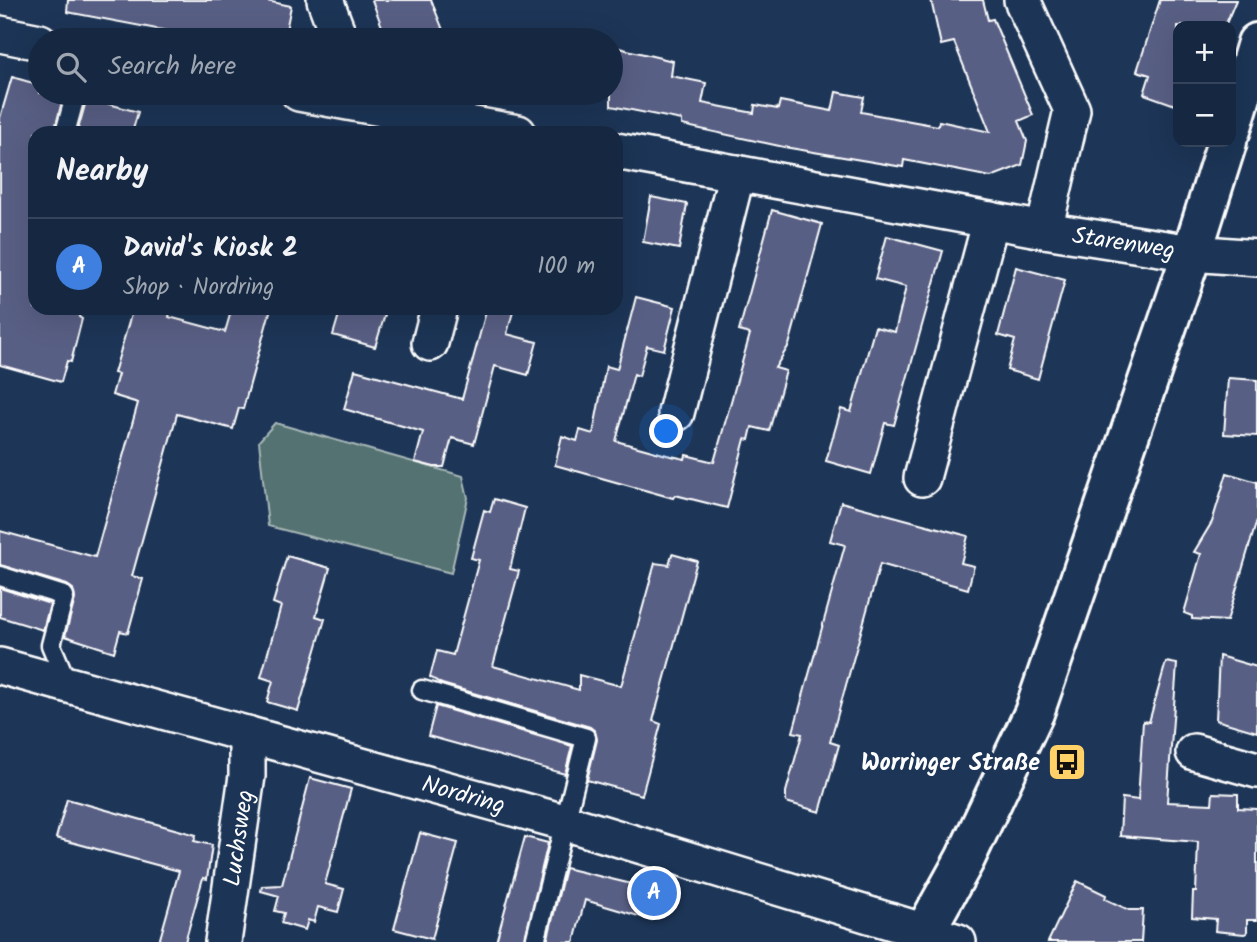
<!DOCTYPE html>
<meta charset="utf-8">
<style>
:root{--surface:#162841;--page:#1f3048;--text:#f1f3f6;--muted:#9ea6b1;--line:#35445a;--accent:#95b2f1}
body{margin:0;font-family:Kalam,sans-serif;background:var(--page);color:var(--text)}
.controls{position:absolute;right:21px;top:21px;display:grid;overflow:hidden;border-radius:14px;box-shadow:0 7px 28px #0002}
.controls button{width:63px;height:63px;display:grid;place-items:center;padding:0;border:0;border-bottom:2px solid var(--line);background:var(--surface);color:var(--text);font:35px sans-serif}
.you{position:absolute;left:667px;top:432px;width:24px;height:24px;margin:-18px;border:5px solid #fff;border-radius:50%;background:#1a73e8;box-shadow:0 0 0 10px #1a73e833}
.badge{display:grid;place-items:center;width:46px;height:46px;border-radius:50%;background:var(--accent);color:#fff;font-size:23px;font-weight:700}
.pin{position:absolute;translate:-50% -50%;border:4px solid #fff;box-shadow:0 2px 7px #0006}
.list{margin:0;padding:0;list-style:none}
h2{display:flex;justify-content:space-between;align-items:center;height:91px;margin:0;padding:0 28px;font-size:30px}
h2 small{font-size:23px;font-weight:400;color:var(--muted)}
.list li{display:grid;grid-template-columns:46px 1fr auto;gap:21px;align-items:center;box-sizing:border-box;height:98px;padding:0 28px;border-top:2px solid var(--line)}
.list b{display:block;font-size:26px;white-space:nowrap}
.list p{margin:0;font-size:23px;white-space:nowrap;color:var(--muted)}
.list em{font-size:23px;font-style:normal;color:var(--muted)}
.icon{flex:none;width:38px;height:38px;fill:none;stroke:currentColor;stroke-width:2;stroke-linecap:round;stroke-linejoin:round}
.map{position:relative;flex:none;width:1257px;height:942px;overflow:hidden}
.search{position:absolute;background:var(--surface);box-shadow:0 7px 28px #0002;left:28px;top:28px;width:595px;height:77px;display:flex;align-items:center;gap:18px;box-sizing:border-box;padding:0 24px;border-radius:38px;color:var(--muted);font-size:26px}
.panel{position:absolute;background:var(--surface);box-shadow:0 7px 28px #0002;left:28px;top:126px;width:595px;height:189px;border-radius:21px}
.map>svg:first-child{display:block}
</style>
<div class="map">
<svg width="1257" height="942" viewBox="0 0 1257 942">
<rect width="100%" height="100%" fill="#1d3557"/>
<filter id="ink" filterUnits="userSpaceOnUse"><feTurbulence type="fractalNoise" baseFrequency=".0143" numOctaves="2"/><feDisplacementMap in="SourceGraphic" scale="14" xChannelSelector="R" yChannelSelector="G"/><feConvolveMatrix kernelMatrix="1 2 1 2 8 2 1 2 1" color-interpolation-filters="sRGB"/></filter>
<g filter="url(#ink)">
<path fill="#537271" stroke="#a9b8b8" stroke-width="2" d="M275 423 463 476 468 498 451 573 268 526 259 441Z"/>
<path fill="#595e84" stroke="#fff" stroke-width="2" d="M68 0H262L291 6 284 40H215L67 12Z
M372 0H431L447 40H387Z
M931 0H983L988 20 993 19 1033 115 1019 121 1027 141 1022 165 991 177 904 160 903 167 784 147 682 125V120L611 106V46L673 61 671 76 706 83 702 103 754 113 755 105 778 109 780 101 832 111 836 92 864 97 861 112 938 126 939 121 990 132 954 42 941 45Z
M1160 0H1236L1225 26H1178V106L1144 94 1150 75 1137 71Z
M12 77 40 85V93H64L54 133H35V308H81L79 317 82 319 71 362 67 361 61 382 0 365V118Z
M87 98 138 112 132 133H77Z
M651 197 687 204 679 249 643 242Z
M772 210 822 224 789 345 775 368 786 371 769 431 752 427 749 440 745 439 727 508 675 495 673 498 555 465 562 436 577 441 580 430 593 434 606 366 617 369 636 297 675 307 664 350 647 346 639 376 634 374 616 441 667 455 685 459 686 455 714 462 750 334 739 331Z
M887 236 943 251 894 425 885 423 871 474 826 461 841 409 851 412 875 327 895 332 906 287 875 279Z
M1016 267 1065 280 1038 379 1007 370 1015 340 998 335Z
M133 308H171L169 317 225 332 232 308H271L243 409 239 408 233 429 177 414 132 576 143 579 128 633 120 631 114 652 65 636 75 599 73 589 67 585 0 565V531L95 557 138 403 112 395 118 374 114 373Z
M341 308H387L375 347 333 335Z
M487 308H514L507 334 537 342 528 375 495 366 474 444 452 438 444 467H434L415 462 423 432 344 409 355 370 462 399Z
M1228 378 1257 380V436L1224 434Z
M1227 473 1257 482V520L1227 621 1192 619V616L1184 613 1201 554 1194 552 1212 522Z
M494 499 525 508 510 569 519 571 493 666 579 690V675L621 686 655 563 669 565 672 554 697 561 653 721 661 724 642 795 587 780 597 740 595 731 590 727 442 684 430 677 437 651 453 655 479 560 471 558 484 510 490 512Z
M841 502 968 536 961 563 974 566 968 589 880 564 830 742 839 745 820 812 786 802V792L802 734 793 732 845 545 830 541Z
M287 556 330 568 316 616 325 619 298 711 267 702 273 681 261 677 281 606 273 603Z
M0 588 50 604 43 630 0 617Z
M1219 656 1257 667V732L1216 720Z
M1166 662 1177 664 1167 802 1212 804 1213 793 1238 794V808L1257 809V920H1247V933L1244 934 1215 931 1216 919 1192 917 1193 892H1196L1198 842 1120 836 1122 798 1138 800 1143 721 1149 722Z
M436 706 572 746 565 774 428 736Z
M310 778 351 789 325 884 344 889 338 912 318 907 314 922 308 920 305 930 281 923 284 913 275 911 279 896 261 891 262 886 282 885Z
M67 799 196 835 194 841 212 845 207 879 203 878 185 942H159L179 871 56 838Z
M420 833 458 843 432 939 394 929Z
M525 837 548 843 524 942H496Z
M565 868 661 891 652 920 585 900 574 942H547Z
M1077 881 1106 895 1105 899 1129 910H1143L1141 942H1048Z"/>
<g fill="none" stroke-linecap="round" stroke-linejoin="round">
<g stroke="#fff" stroke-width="23">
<path id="service" d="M65 133 76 93
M0 576 64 596 51 645 67 683
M422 690 586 738 535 942"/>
</g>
<g stroke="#fff" stroke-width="40">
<g id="minor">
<path d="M325 0 340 40"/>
<path d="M1022 0 1072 110 1044 230"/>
<path d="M0 34 40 42"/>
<path d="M299 93 518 133"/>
<path id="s1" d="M616 151 1044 230 1192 253 1257 258"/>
<path d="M430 343 439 308"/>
<path d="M676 413 737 173"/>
<path d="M922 478 991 220"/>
<path id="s2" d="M0 666 564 822 958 942"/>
<path d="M1194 752 1257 770"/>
<path id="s3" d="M223 942 247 776V734"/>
</g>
</g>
<g stroke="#fff" stroke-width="44">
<path id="secondary" d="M1231 130 1257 43
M919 942 965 859 1034 713 1192 253 1227 142"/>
</g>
<use href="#service" stroke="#1d3557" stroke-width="18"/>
<use href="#minor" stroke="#1d3557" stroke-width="35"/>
<use href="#secondary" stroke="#1d3557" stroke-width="38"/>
</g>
</g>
<defs>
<g id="bus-square" transform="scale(2.0125)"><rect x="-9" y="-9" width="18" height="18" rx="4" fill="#ffd166" stroke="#1d3557"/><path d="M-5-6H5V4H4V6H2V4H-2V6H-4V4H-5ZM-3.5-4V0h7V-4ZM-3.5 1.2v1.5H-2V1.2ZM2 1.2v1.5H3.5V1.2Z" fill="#111"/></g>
</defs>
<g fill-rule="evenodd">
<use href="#bus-square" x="1067" y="762"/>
</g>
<g text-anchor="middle" stroke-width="7" stroke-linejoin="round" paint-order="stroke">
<g font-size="24" fill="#fff" stroke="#1d3557">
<text dy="8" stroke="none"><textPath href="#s1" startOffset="516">Starenweg</textPath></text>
<text dy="8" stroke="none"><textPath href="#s2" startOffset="481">Nordring</textPath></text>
<text dy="8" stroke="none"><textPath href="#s3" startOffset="105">Luchsweg</textPath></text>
</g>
<g font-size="24" font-weight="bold" fill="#fff" stroke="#1d3557" text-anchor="end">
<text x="1040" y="770">Worringer Straße</text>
</g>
</g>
</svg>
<div class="controls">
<button>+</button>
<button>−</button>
</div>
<div class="you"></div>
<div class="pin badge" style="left:654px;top:893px;background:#3f7fe0">A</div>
<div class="search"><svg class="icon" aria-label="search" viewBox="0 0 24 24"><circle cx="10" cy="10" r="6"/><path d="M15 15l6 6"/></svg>Search here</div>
<section class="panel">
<h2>Nearby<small></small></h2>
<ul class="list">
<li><span class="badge" style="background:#3f7fe0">A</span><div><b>David's Kiosk 2</b><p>Shop · Nordring</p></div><em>100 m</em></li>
</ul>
</section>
</div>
